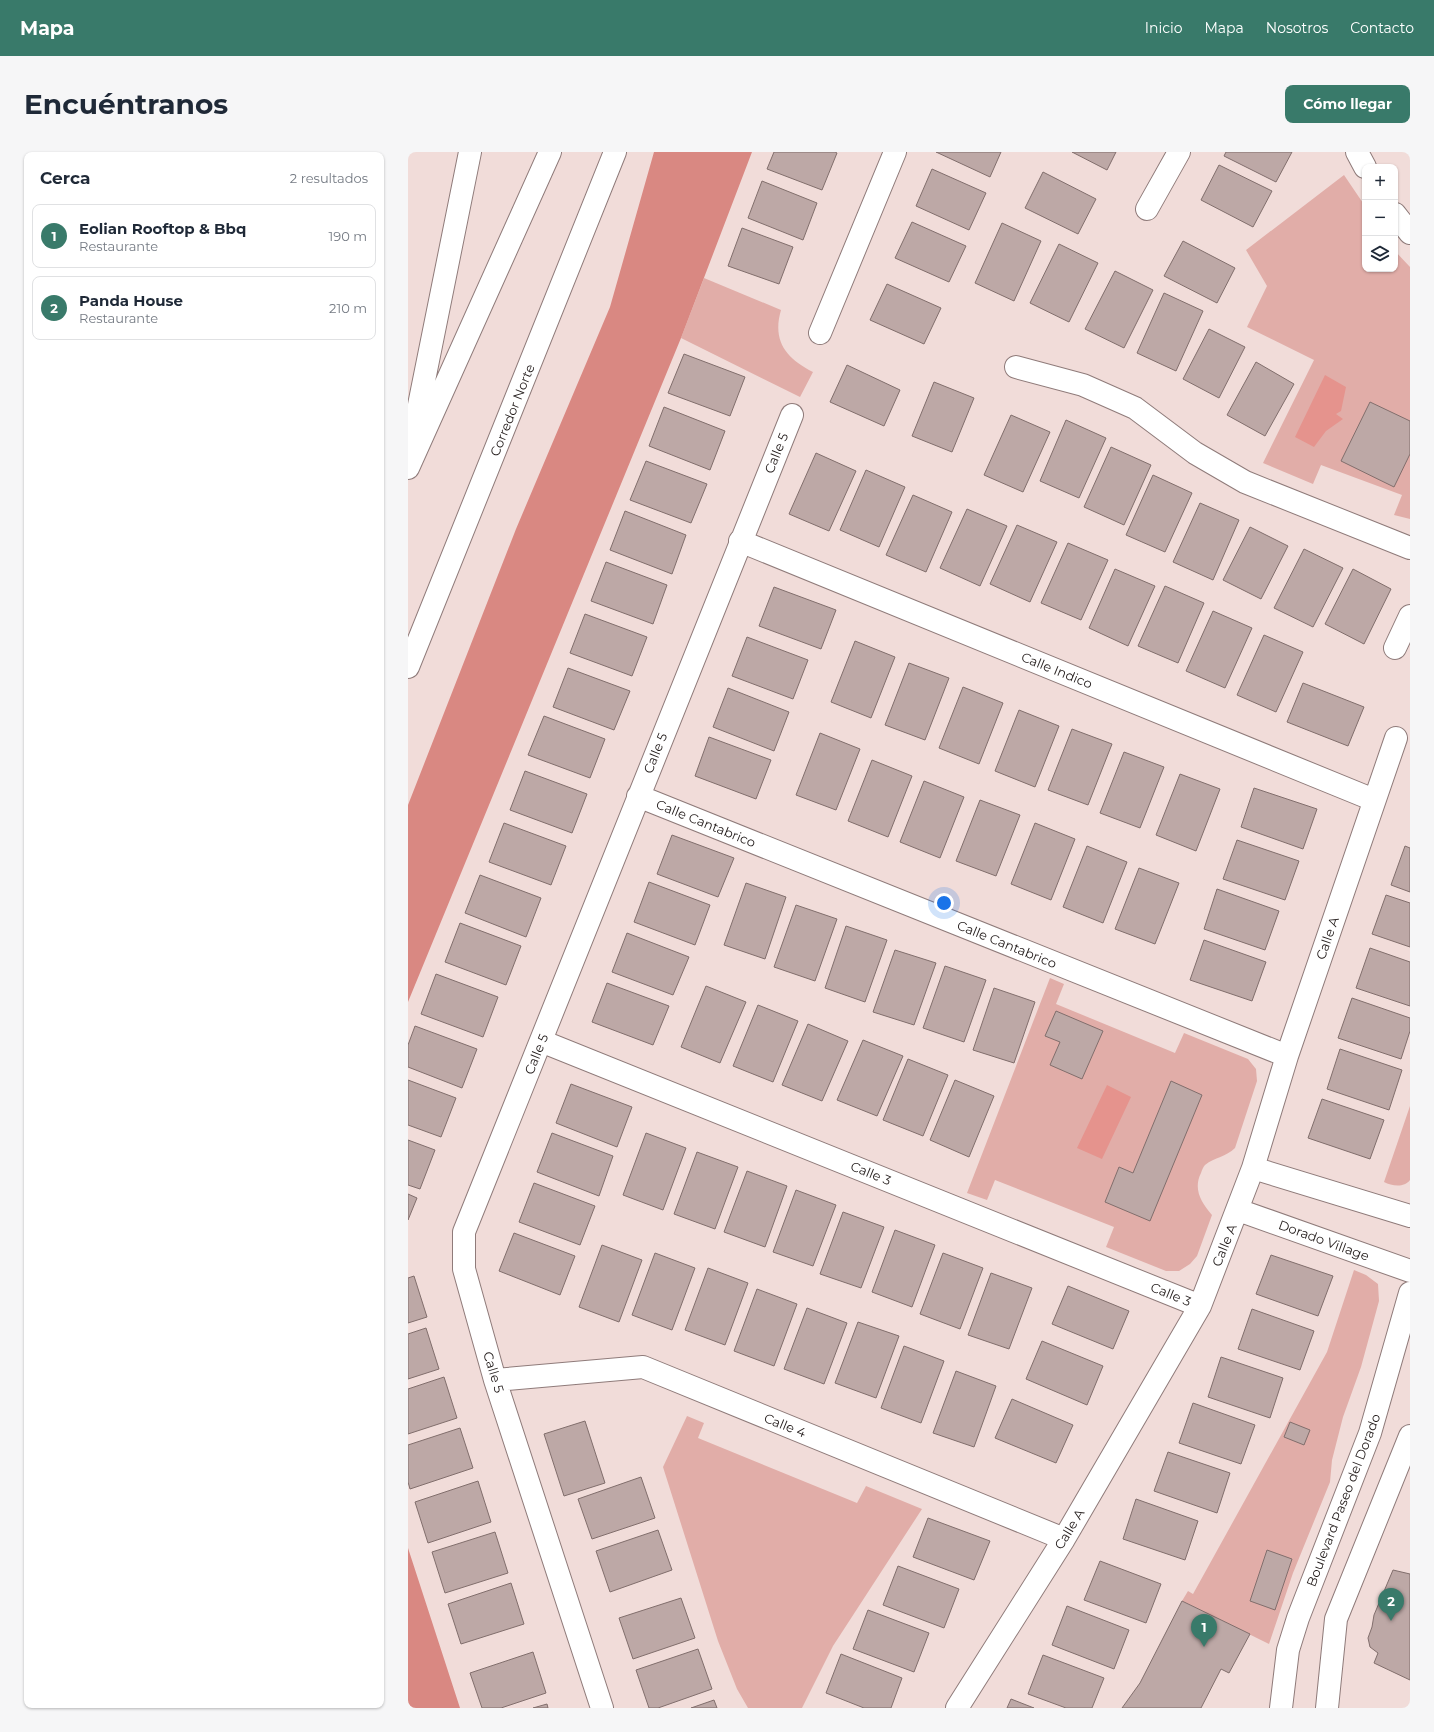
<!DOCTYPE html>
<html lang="es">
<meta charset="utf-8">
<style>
:root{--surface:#fff;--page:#f6f6f7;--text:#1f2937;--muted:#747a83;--line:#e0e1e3;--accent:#397a6a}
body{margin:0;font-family:Montserrat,sans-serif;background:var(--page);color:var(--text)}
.controls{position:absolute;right:12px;top:12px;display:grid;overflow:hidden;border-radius:8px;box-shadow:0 1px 3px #0004}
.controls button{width:36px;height:36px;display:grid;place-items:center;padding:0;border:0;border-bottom:1px solid var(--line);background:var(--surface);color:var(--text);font:20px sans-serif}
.you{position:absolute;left:536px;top:751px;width:14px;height:14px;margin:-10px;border:3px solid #fff;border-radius:50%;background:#1a73e8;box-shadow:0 0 0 6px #1a73e833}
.badge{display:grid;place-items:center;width:26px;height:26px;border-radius:50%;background:var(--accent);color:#fff;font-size:13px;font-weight:700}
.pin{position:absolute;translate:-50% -33px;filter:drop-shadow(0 1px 2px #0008)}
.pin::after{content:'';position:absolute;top:21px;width:14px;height:12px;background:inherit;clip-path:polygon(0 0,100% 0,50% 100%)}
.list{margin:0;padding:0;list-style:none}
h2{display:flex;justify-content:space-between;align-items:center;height:52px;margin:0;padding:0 16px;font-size:17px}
h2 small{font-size:13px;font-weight:400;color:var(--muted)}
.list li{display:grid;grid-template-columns:26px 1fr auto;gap:12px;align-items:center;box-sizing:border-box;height:64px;margin:0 8px 8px;padding:0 8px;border:1px solid var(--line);border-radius:8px}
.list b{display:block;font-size:15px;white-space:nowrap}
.list p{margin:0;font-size:13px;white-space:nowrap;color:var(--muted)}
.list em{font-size:13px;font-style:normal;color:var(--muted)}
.icon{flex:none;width:22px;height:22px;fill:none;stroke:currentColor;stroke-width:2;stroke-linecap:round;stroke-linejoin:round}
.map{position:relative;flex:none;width:1002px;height:1556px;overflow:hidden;border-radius:8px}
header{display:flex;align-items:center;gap:24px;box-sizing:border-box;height:56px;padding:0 20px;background:var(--accent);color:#fff}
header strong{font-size:19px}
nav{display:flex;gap:22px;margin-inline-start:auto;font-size:14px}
.intro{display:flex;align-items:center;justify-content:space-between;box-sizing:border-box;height:96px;padding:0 24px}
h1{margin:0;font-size:28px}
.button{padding:10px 18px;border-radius:8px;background:var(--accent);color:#fff;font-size:14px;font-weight:700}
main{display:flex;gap:24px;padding:0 24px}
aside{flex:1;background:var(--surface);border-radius:8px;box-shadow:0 1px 3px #0004}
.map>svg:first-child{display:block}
</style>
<header>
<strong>Mapa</strong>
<nav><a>Inicio</a><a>Mapa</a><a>Nosotros</a><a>Contacto</a></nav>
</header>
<div class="intro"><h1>Encuéntranos</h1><a class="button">Cómo llegar</a></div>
<main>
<aside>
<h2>Cerca<small>2 resultados</small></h2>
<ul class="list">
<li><span class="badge">1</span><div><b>Eolian Rooftop &amp; Bbq</b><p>Restaurante</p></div><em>190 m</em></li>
<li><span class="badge">2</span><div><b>Panda House</b><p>Restaurante</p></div><em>210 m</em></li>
</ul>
</aside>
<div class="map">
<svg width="1002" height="1556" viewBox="0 0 1002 1556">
<rect width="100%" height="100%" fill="#f1dcd9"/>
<path fill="#e1ada8" d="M936 23 957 54V117H987V99L1002 115V367L986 363 994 343 913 313 905 332 855 311 906 208 839 175 859 134 838 98Z
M296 126 373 158C364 189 378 206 405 220L392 245 273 186Z
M642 826 656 832 648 852 767 901 776 881 840 907 848 917 849 929 827 996C818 1005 807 1005 797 1013 795 1015 794 1018 793 1021 785 1037 793 1050 804 1063L789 1104 782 1112 771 1119H758L698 1095 706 1075 587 1028 579 1048 559 1041Z
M1002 954V1028C996 1036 984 1034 976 1030Z
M946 1118 958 1123 970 1132 971 1149 953 1215 935 1265 924 1308 922 1330 885 1421 861 1492 774 1449 780 1439 785 1442 919 1200Z
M279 1264 296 1271 290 1286 449 1351 458 1334 514 1357 425 1494 394 1556H340L329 1537 310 1489 255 1315Z"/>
<path fill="#d98882" d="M246 0H344L273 186 0 850V653L108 377 202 155Z
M0 1396 52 1556H0Z"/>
<path fill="#e5938d" d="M917 223 938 235 933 259 928 262 935 267 918 279 906 295 887 285Z
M699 933 723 945 694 1007 669 996Z"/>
<path fill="#bda8a6" stroke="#816e6c" d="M366 0H427L429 1 414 38 359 17Z
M528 0H593L582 25Z
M664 0H708L699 18Z
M818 0H884L868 30 816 4Z
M811 13 864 39 845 75 793 48Z
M524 17 578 41 561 78 508 54Z
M635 20 688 47 670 82 617 56Z
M354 29 409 51 395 88 340 66Z
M504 70 558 94 541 130 487 106Z
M594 71 633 89 606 149 567 131Z
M334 76 385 95 371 132 320 114Z
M775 89 827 116 809 151 756 124Z
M651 92 690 111 661 170 622 151Z
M707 119 745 138 716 196 677 177Z
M479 132 533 156 516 192 462 168Z
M756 141 795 159 768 219 729 201Z
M801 177 837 195 811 246 775 227Z
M276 202 337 225 322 264 260 241Z
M848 210 886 232 857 284 819 263Z
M439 213 492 238 476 274 422 250Z
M526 230 566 246 544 300 504 284Z
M962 250 1002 269V302L986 335 933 309Z
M256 255 317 279 302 318 241 294Z
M603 263 642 280 615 340 576 323Z
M658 268 698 286 671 346 632 329Z
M703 295 743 313 716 373 676 355Z
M408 301 448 319 421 379 381 362Z
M238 309 299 332 283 371 222 348Z
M458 318 497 335 471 395 432 378Z
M745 323 784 341 757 400 718 383Z
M505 343 544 360 518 420 478 403Z
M792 351 831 368 805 428 765 410Z
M559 357 599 374 572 434 532 416Z
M217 359 278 383 264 422 202 398Z
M609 373 649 390 622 450 582 432Z
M842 375 880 394 853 447 815 428Z
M660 391 700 408 673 468 633 451Z
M896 397 935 416 905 475 866 456Z
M198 410 259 433 245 472 183 449Z
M707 417 747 434 720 494 681 476Z
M945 417 983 437 956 492 917 472Z
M757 434 796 451 770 511 730 494Z
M366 435 428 458 413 497 351 474Z
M805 459 844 476 817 536 778 519Z
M177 462 239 485 224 524 162 501Z
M856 483 895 500 868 560 829 543Z
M339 485 400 508 385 547 324 524Z
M447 489 487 505 463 566 423 550Z
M501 511 541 526 517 588 477 573Z
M160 516 222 539 206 578 145 555Z
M895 531 956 555 940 594 879 570Z
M555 535 595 551 571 612 531 596Z
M320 536 381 560 366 599 305 575Z
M611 558 651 574 627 635 587 619Z
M136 564 197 587 182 626 120 603Z
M664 577 704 592 680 653 640 638Z
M412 581 452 597 428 658 388 643Z
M301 585 363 608 348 647 287 624Z
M716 600 756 615 732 676 692 661Z
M464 608 504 624 480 685 440 669Z
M117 619 179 642 164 681 102 658Z
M772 622 812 637 788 699 748 683Z
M516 629 556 645 532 706 492 690Z
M846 636 909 657 895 697 833 675Z
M572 648 612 663 588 724 548 709Z
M96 671 158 694 143 733 81 710Z
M627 671 667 687 643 748 603 732Z
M264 683 326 706 310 745 249 722Z
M829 688 891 709 877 748 815 727Z
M679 694 719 710 695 771 655 755Z
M997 694 1002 696V740L983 733Z
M731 716 771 731 747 792 707 777Z
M72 723 133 746 118 785 57 761Z
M241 730 302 753 287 793 226 770Z
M338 731 378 745 357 807 316 793Z
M809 737 871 759 857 798 796 777Z
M978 743 1002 751V795L964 782Z
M388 753 429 767 407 829 366 815Z
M52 771 113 794 98 833 37 810Z
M438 774 479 788 457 850 417 836Z
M219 781 281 805 265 843 204 820Z
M796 788 858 810 844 849 782 828Z
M962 796 1002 810V854L948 836Z
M487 798 528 811 506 873 465 860Z
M537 814 578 828 556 890 515 876Z
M28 822 90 845 75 885 13 862Z
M199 831 261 854 245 893 184 870Z
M298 834 338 850 312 911 273 895Z
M586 836 627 850 606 911 565 898Z
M944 846 1002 866V879L993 907 930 886Z
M350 853 390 869 365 930 325 914Z
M648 859 695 879 674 927 642 913 652 890 637 884Z
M400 872 440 889 414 949 374 933Z
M7 874 69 897 54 936 0 915V893Z
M455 888 495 904 469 964 429 948Z
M932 897 994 918 981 958 919 937Z
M500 907 540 923 515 984 475 968Z
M0 928 48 946 33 985 0 973Z
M547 928 586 944 561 1005 522 988Z
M763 929 794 943 742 1069 697 1050 711 1015 725 1021Z
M163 932 224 955 209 995 148 971Z
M914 947 976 968 962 1007 900 986Z
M144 981 205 1004 191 1044 129 1020Z
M238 981 278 996 255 1058 215 1043Z
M0 988 27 998 12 1037 0 1033Z
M289 1000 330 1015 307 1077 266 1062Z
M339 1019 379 1034 357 1095 316 1080Z
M126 1031 187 1054 172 1093 111 1070Z
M388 1038 428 1053 405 1114 365 1100Z
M0 1042 9 1046 0 1068Z
M435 1060 476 1075 453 1136 412 1122Z
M487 1078 527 1093 504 1155 464 1140Z
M106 1081 167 1104 152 1143 91 1119Z
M194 1093 234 1108 211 1170 171 1155Z
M247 1101 287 1116 264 1178 224 1163Z
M535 1101 575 1116 552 1177 512 1162Z
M863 1103 925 1124 910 1164 848 1142Z
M300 1116 340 1131 317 1193 277 1178Z
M583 1121 624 1136 601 1197 560 1183Z
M6 1124 19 1165 0 1171V1126Z
M660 1134 721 1159 705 1197 644 1172Z
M349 1137 389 1152 366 1214 326 1199Z
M399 1156 439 1171 416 1232 376 1217Z
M844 1157 906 1179 892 1218 830 1197Z
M450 1170 491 1184 468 1246 427 1231Z
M18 1176 31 1217 0 1227V1182Z
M634 1189 695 1214 679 1253 618 1227Z
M496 1194 536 1209 513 1271 473 1256Z
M813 1205 875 1226 862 1266 800 1245Z
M548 1219 588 1234 566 1295 525 1281Z
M36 1225 49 1266 0 1282V1237Z
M604 1247 665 1273 648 1311 587 1286Z
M785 1251 847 1273 833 1312 771 1291Z
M177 1269 197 1331 156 1344 136 1282Z
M882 1270 902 1278 896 1293 876 1285Z
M52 1276 65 1316 2 1337 0 1330V1293Z
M760 1300 822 1321 809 1361 746 1339Z
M233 1325 247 1366 184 1387 170 1347Z
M70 1329 83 1370 20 1391 7 1350Z
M728 1347 790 1369 777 1408 715 1387Z
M520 1366 582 1389 566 1428 505 1405Z
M250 1378 264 1418 202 1440 188 1399Z
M87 1380 100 1421 37 1441 24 1400Z
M859 1398 884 1407 867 1458 842 1449Z
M692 1409 753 1432 738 1471 676 1448Z
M490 1414 551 1437 536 1476 475 1453Z
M985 1418 1002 1422V1528L966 1511 970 1501 962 1495 960 1486 964 1475 966 1463Z
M103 1431 116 1472 53 1492 40 1452Z
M273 1446 287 1486 225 1507 211 1466Z
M774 1449 842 1482 821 1521 813 1517 793 1556H714L732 1531Z
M659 1454 721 1478 706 1517 644 1493Z
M460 1458 521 1481 506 1520 445 1497Z
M290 1497 304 1537 250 1556H241L228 1518Z
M125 1500 138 1541 93 1556H74L62 1521Z
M433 1502 494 1526 483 1556H456L418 1541Z
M635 1503 696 1526 684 1556H658L620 1542Z
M603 1547 626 1556H599Z
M306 1548 309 1556H283Z
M139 1552 140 1556H125Z"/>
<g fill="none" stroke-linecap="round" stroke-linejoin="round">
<g stroke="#8f7b7a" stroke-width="24">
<path id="minor" d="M949 0 957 15
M739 57 771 0
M987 62 1002 81
M412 181 487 0
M608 215 675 233 727 256 787 301 837 330 1002 396
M332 389 966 648
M987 496 1002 464
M230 644 879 904
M133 889 792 1154
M845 1016 1002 1064
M830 1058 1002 1119
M87 1228 235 1215 656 1387
M194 1556 87 1228 56 1117V1080L384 263
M549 1556 656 1387 792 1154 845 1016 879 904 988 586
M873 1556 880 1498 890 1466 962 1281 1002 1141
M919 1556 928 1467 1002 1284"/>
</g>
<g stroke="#8f7b7a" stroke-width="24">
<path id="highway" d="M5 283 62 0
M0 316 142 0
M0 515 207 0"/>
</g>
<use href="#minor" stroke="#fff" stroke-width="22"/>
<use href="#highway" stroke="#fff" stroke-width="22"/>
</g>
<g text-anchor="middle" stroke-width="3" stroke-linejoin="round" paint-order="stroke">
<g font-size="13" fill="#201918" stroke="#fff">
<text transform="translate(104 258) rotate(-68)" y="5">Corredor Norte</text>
<text transform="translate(368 301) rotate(-68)" y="5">Calle 5</text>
<text transform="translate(649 518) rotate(22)" y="5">Calle Indico</text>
<text transform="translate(247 601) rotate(-68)" y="5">Calle 5</text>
<text transform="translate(298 671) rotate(22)" y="5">Calle Cantabrico</text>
<text transform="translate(919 786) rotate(-71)" y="5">Calle A</text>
<text transform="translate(599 792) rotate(22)" y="5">Calle Cantabrico</text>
<text transform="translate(128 902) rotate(-68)" y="5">Calle 5</text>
<text transform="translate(463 1021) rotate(22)" y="5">Calle 3</text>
<text transform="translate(916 1088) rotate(20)" y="5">Dorado Village</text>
<text transform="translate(816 1093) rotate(-68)" y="5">Calle A</text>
<text transform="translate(763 1142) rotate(22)" y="5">Calle 3</text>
<text transform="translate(86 1220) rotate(73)" y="5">Calle 5</text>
<text transform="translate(377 1273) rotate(22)" y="5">Calle 4</text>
<text transform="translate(935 1348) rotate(-69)" y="5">Boulevard Paseo del Dorado</text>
<text transform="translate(661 1377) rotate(-59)" y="5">Calle A</text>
</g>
</g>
</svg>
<div class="controls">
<button>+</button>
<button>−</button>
<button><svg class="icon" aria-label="layers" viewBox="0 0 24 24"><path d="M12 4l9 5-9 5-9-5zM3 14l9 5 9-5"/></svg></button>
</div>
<div class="you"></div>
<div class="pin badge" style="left:796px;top:1495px">1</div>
<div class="pin badge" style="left:983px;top:1469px">2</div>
</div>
</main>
